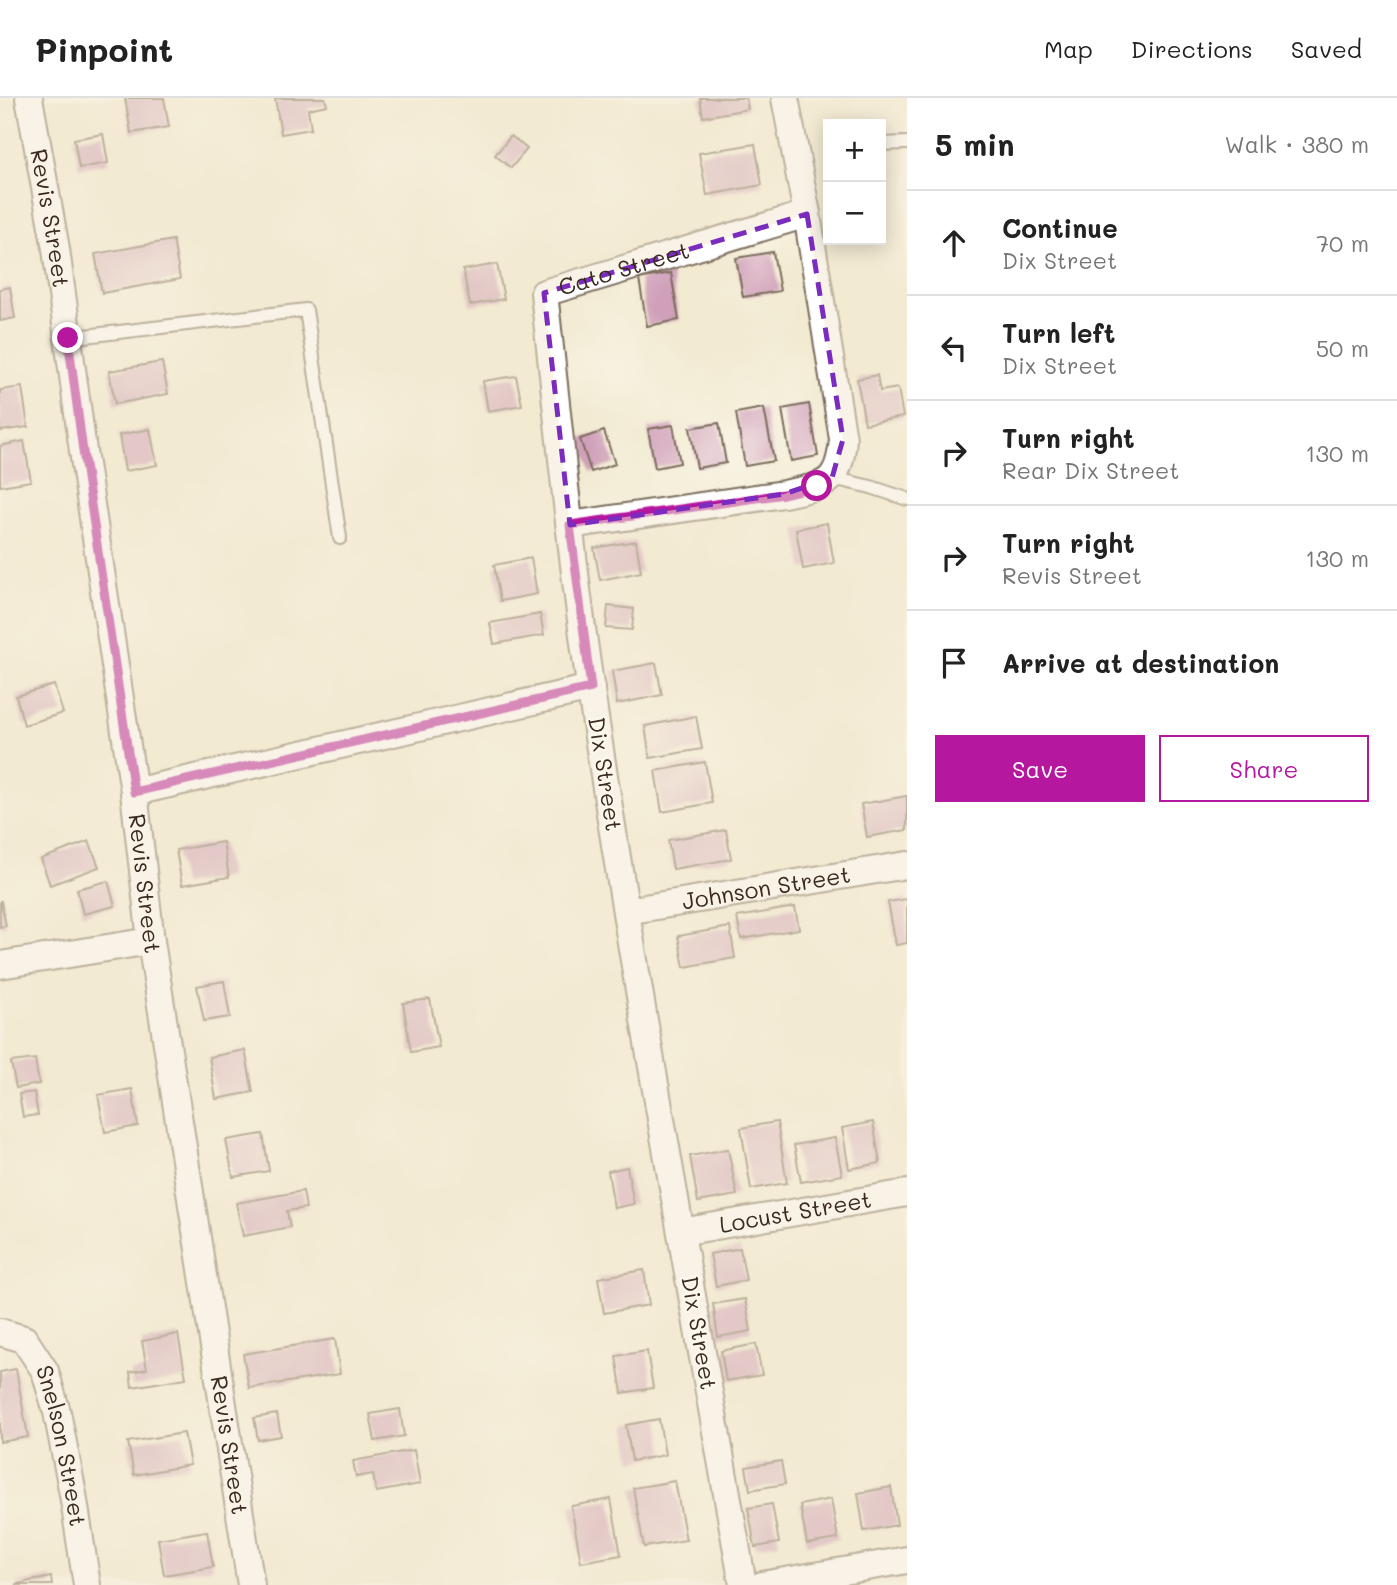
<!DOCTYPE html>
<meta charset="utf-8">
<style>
:root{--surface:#fff;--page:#f6f6f6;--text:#222;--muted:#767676;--line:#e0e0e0;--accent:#b5179e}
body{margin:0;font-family:Mali,sans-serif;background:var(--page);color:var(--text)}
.controls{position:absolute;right:21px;top:21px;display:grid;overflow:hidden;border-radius:0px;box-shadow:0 4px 18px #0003}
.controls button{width:63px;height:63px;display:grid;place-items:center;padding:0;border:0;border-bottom:2px solid var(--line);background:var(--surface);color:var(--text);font:35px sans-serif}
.stop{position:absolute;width:21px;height:21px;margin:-16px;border:5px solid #b5179e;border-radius:50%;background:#fff}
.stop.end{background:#b5179e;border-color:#fff;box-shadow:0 2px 7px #0008}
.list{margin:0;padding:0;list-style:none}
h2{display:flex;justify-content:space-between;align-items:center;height:91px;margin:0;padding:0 28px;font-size:30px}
h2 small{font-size:23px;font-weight:400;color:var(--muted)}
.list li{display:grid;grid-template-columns:46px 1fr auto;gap:21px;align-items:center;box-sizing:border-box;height:105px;padding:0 28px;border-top:2px solid var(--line)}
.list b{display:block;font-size:26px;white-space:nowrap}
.list p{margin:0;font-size:23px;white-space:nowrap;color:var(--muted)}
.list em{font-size:23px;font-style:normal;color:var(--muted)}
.actions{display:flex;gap:14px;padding:21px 28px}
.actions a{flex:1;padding:16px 0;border:2px solid var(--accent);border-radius:0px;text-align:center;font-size:24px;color:var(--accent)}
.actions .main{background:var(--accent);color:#fff}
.icon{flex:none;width:38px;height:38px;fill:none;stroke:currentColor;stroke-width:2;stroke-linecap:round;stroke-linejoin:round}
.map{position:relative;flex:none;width:907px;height:1487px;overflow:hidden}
header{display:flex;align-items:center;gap:42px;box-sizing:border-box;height:98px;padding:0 35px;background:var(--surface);border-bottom:2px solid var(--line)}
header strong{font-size:33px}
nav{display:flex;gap:38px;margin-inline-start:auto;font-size:24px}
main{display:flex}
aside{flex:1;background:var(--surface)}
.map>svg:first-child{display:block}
</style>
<header>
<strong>Pinpoint</strong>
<nav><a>Map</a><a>Directions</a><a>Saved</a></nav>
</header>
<main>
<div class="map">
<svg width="907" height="1487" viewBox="0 0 907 1487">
<rect width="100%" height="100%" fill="#fbf7ec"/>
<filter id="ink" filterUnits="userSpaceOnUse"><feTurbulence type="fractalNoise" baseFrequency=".0143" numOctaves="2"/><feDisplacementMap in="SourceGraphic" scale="14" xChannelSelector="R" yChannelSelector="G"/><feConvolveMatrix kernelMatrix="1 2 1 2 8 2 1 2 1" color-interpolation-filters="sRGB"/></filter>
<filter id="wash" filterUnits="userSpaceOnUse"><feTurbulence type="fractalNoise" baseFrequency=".00686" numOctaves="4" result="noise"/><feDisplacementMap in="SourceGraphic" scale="28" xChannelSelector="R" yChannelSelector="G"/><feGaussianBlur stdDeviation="1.57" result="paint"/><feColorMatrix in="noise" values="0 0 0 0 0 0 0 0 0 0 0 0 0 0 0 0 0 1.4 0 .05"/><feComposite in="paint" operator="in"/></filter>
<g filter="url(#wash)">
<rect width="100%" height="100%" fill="#f2ead1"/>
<g id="blocks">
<path fill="#d0a0ba" d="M125 0H164L169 29 131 35Z
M275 0H325L327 7 308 11 311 31 281 36Z
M700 0H746L748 11 703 19Z
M103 36 108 65 79 70 74 41Z
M511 38 527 51 511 70 495 57Z
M755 46 762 87 707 97 699 55Z
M173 142 180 181 102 195 95 156Z
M773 154 780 193 743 199 736 160Z
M497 166 504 201 470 207 463 172Z
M671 175 679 222 647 228 639 181Z
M10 189 15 220 0 223V191Z
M162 264 168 296 115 306 109 273Z
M877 277 880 293 898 290 903 319 865 326 857 281Z
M516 278 522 307 488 313 483 283Z
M22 289 28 329 0 333V292Z
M809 306 818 358 791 363 782 311Z
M764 310 774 363 745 368 736 315Z
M719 325 726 365 697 370 690 330Z
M673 327 680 365 655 370 648 331Z
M150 331 157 367 125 373 119 337Z
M604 333 615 366 591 374 580 341Z
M24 343 31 383 0 388V348Z
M827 425 834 465 803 471 796 431Z
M636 443 641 474 600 482 594 450Z
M531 460 537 496 500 503 494 467Z
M608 508 634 511 632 532 606 530Z
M540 516 544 537 494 546 490 525Z
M656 565 662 597 617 606 612 573Z
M54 587 63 615 24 627 16 598Z
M696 618 702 651 650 660 645 628Z
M705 664 712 705 662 714 655 673Z
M907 698V732L867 739 861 706Z
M726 732 731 761 673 771 668 742Z
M89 743 99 769 50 787 41 761Z
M223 744 229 779 182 787 176 752Z
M108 783 115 808 83 816 77 791Z
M907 801V845L896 847 888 804Z
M0 803H1L6 828 0 829Z
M795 809 799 831 741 841 737 819Z
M730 829 735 860 684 869 678 838Z
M224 883 230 919 204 923 197 888Z
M430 901 439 949 411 954 403 905Z
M245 952 253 994 216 1001 209 959Z
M35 961 39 986 16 990 11 964Z
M132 991 138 1028 105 1034 98 997Z
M34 994 38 1017 23 1019 19 996Z
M777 1024 787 1085 751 1091 741 1030Z
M873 1024 880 1065 849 1071 842 1030Z
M263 1036 269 1073 233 1079 226 1042Z
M835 1040 842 1077 801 1084 794 1047Z
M728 1051 737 1097 698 1104 690 1058Z
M627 1069 634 1106 614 1110 608 1073Z
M303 1093 306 1110 287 1113 290 1129 243 1138 236 1105Z
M740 1150 746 1182 716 1188 710 1156Z
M644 1172 649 1207 604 1215 598 1180Z
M745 1201 751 1233 718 1239 713 1206Z
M178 1236 186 1280 132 1289 130 1274 147 1271 142 1243Z
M335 1241 340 1276 249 1290 243 1256Z
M756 1246 762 1277 726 1283 721 1253Z
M647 1253 653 1290 622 1295 616 1258Z
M16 1271 28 1339 0 1344V1274Z
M400 1311 404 1338 375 1343 370 1316Z
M277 1316 281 1338 258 1342 254 1320Z
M659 1321 665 1357 632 1363 626 1327Z
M184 1335 190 1367 134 1377 128 1344Z
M414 1352 420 1386 376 1394 373 1376 356 1379 353 1363Z
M781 1363 785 1386 750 1392 746 1369Z
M675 1383 686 1442 644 1449 633 1390Z
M891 1389 897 1427 864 1433 858 1395Z
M611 1401 621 1457 581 1464 571 1408Z
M831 1401 838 1441 807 1446 800 1407Z
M772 1406 779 1445 755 1449 748 1410Z
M207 1433 213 1469 164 1477 158 1441Z
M51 1479 52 1487H16V1486Z"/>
</g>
</g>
<g filter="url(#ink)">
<use href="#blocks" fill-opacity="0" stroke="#7b6d5d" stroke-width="2"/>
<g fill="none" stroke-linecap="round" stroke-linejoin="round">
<g stroke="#7b6d5d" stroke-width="16">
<path id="service" d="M881 46 907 45
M68 240 306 212 340 440
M832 380 871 389 907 401"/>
</g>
<g stroke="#7b6d5d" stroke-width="30">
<g id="minor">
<path id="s1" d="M29 0 56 151 83 353 134 694 151 843 251 1487"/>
<path d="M570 427 784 396C825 387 839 388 843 341L807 116 785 0"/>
<path d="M134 694 591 590"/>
<path id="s2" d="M626 813 907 767"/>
<path d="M0 867 151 843"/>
<path id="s3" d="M681 1134 907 1095"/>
<path id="s4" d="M0 1234 24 1241 45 1273 57 1314 73 1396 87 1487"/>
<path id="s5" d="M743 1487C691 1189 636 892 591 593 571 461 559 328 544 195L807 116"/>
<path d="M762 1487 907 1462"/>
</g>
</g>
<use href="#service" stroke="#fff" stroke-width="12"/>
<use href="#minor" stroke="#fff" stroke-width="26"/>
</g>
</g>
<g fill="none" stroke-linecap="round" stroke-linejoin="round" filter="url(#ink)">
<path stroke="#b5179e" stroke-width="9" d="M68 240 83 353 134 694 591 590 570 427 784 396 817 388"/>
</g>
<path d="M0 0H907V1487H0ZM807 116 843 341 832 380 784 396 570 427 544 195Z" fill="#f2ead1" fill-opacity=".55" fill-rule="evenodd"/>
<path fill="none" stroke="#7b2cbf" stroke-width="5" stroke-dasharray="14 9" stroke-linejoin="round" d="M807 116 843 341 832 380 784 396 570 427 544 195Z"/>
<g text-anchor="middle" stroke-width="5" stroke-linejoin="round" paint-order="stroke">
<g font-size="23" fill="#3b2a1e" stroke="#fbf7ec">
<text dy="8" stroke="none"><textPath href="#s1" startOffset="122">Revis Street</textPath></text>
<text dy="8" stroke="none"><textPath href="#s5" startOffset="1391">Cato Street</textPath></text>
<text transform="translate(605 676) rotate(81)" y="8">Dix Street</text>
<text dy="8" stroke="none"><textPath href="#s1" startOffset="794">Revis Street</textPath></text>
<text dy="8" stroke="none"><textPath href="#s2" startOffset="142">Johnson Street</textPath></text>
<text dy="8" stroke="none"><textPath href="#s3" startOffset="116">Locust Street</textPath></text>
<text transform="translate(699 1235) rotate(80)" y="8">Dix Street</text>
<text dy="8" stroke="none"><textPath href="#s1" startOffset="1362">Revis Street</textPath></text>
<text dy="8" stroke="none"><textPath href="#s4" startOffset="140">Snelson Street</textPath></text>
</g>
</g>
</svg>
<div class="controls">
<button>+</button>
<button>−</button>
</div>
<div class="stop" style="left:817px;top:388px"></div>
<div class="stop end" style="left:68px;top:240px"></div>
</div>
<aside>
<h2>5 min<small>Walk · 380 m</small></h2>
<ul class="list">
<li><svg class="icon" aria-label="ahead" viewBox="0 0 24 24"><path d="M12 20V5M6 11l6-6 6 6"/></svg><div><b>Continue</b><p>Dix Street</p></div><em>70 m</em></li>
<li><svg class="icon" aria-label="left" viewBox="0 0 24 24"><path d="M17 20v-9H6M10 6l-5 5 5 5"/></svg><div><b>Turn left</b><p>Dix Street</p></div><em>50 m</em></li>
<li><svg class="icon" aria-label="right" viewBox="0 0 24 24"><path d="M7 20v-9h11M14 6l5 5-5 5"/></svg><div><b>Turn right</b><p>Rear Dix Street</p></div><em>130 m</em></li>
<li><svg class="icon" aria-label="right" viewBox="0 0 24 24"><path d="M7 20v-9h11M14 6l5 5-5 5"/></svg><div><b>Turn right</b><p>Revis Street</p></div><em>130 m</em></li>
<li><svg class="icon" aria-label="arrive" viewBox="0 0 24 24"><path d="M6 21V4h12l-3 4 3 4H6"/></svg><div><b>Arrive at destination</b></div></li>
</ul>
<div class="actions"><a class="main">Save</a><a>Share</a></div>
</aside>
</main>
